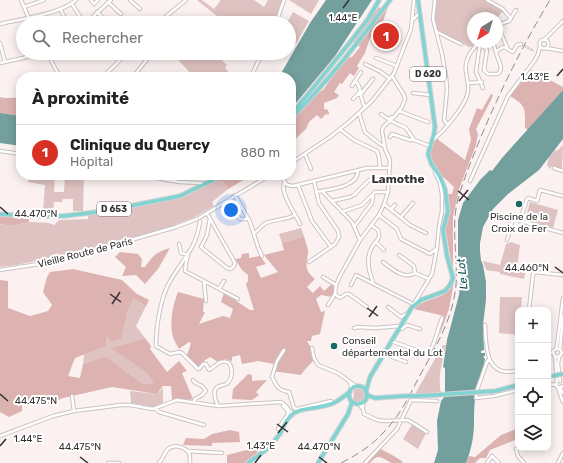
<!DOCTYPE html>
<html lang="fr">
<meta charset="utf-8">
<style>
:root{--surface:#fff;--page:#f2f2f2;--text:#222;--muted:#767676;--line:#e0e0e0;--accent:#d93025}
body{margin:0;font-family:Rubik,sans-serif;background:var(--page);color:var(--text)}
.controls{position:absolute;right:12px;bottom:12px;display:grid;overflow:hidden;border-radius:8px;box-shadow:0 2px 10px #0003}
.controls button{width:36px;height:36px;display:grid;place-items:center;padding:0;border:0;border-bottom:1px solid var(--line);background:var(--surface);color:var(--text);font:20px sans-serif}
.compass{position:absolute;left:467px;top:12px;width:36px;height:36px;border-radius:50%;background:var(--surface);box-shadow:0 2px 10px #0003;rotate:218deg}
.you{position:absolute;left:231px;top:210px;width:14px;height:14px;margin:-10px;border:3px solid #fff;border-radius:50%;background:#1a73e8;box-shadow:0 0 0 6px #1a73e833}
.badge{display:grid;place-items:center;width:26px;height:26px;border-radius:50%;background:var(--accent);color:#fff;font-size:13px;font-weight:700}
.pin{position:absolute;translate:-50% -50%;border:2px solid #fff;box-shadow:0 1px 4px #0006}
.list{margin:0;padding:0;list-style:none}
h2{display:flex;justify-content:space-between;align-items:center;height:52px;margin:0;padding:0 16px;font-size:17px}
h2 small{font-size:13px;font-weight:400;color:var(--muted)}
.list li{display:grid;grid-template-columns:26px 1fr auto;gap:12px;align-items:center;box-sizing:border-box;height:56px;padding:0 16px;border-top:1px solid var(--line)}
.list b{display:block;font-size:15px;white-space:nowrap}
.list p{margin:0;font-size:13px;white-space:nowrap;color:var(--muted)}
.list em{font-size:13px;font-style:normal;color:var(--muted)}
.icon{flex:none;width:22px;height:22px;fill:none;stroke:currentColor;stroke-width:2;stroke-linecap:round;stroke-linejoin:round}
.map{position:relative;flex:none;width:563px;height:463px;overflow:hidden}
.search{position:absolute;background:var(--surface);box-shadow:0 2px 10px #0003;left:16px;top:16px;width:280px;height:44px;display:flex;align-items:center;gap:10px;box-sizing:border-box;padding:0 14px;border-radius:22px;color:var(--muted);font-size:15px}
.panel{position:absolute;background:var(--surface);box-shadow:0 2px 10px #0003;left:16px;top:72px;width:280px;height:108px;border-radius:16px}
.map>svg:first-child{display:block}
</style>
<div class="map">
<svg width="563" height="463" viewBox="0 0 563 463">
<rect width="100%" height="100%" fill="#fbf1f1"/>
<path fill="#dec3c2" d="M197 0H202L214 9 221 0H254L264 7 268 0H283L275 23H213L218 17Z
M289 0H319L311 14Z
M436 0H485L503 11 497 18H473V42H476L472 47H469L437 31 434 18Z
M293 12 309 21 296 44 289 40V23H287Z
M172 53H214L227 65 225 68 233 77H192L193 76Z
M563 145 562 169 552 166 550 169 547 165 549 157 555 150 557 151Z
M29 175H55L54 192H64L65 176 84 175 83 211H73V199H63L62 202H54L53 211H43L45 185 28 182Z
M223 181 228 189 212 202 214 206 193 218 172 226 136 237 71 254 16 265 0 267V224L10 226 29 222 49 223 54 225 59 220 88 219V215L122 210 179 198 214 182Z
M530 202 558 210 553 228 525 220Z
M301 228 304 236 282 243 279 234Z
M511 242 520 245 517 268 526 269 524 279 500 274V272L486 270 483 261 500 265 506 244Z
M500 297H522L521 310H518V335L499 333Z
M134 299 146 306 136 326 145 338 112 348 147 373 155 383 143 384 105 356 83 364 84 354 106 346V339L108 337 122 338 128 310Z
M443 345H446C443 360 437 377 441 393L415 394Z
M163 388V403L153 407 131 403 130 391 157 394Z
M356 388H361L366 392V398L361 403H356L353 402 354 391Z
M413 423 426 433 418 449 403 439Z"/>
<path fill="#dcb3b1" d="M389 4 382 24 384 26 382 31 370 38 365 53 357 66 359 68 354 76 350 73 342 84 340 83 334 92 339 95 337 98 324 103V109L328 110 329 114 328 115 326 114 321 119 317 115 309 122 306 129 291 143V120L317 93 323 90 346 58 352 57 360 47 353 41 379 7 384 10Z
M531 70 563 87V90L528 130 525 128C525 109 527 106 510 96Z
M491 94 493 95 491 100 476 129 478 134 476 145 459 189 453 217V273L445 226 449 212 448 194H452L454 187 440 174 429 154 436 138 465 160 471 140 469 129 477 108 482 110Z
M0 97C6 99 14 97 21 98V116L0 113Z
M227 175H252L228 189 223 181 214 182Z
M0 216 29 218V222L10 226 0 224Z
M304 236C305 241 308 247 308 252 307 265 303 269 315 279L307 287 313 293 320 286 324 291 332 284C335 289 335 292 332 297L321 295 316 299 321 312 325 311 320 334 312 336 311 341H307L311 348 313 361 307 367 301 375 272 371 274 364 258 361 242 364 240 355 232 357V361L224 359 218 362 210 357 204 361V363L200 365 199 368H197L186 355 188 353 191 343 189 342 179 349C177 345 174 341 173 337 169 324 173 304 178 292L204 299 203 312H205L199 324 223 316 230 318 233 309 221 302 224 293 250 310H254L246 284 248 281V275L242 270 235 259 241 258 242 254 249 253V258L260 256 266 264 256 267 261 278 278 272 264 255 284 250 282 243Z
M170 248 158 269 145 284 136 275 122 276 126 267 115 257 120 252 138 254 142 259 141 267H145C152 256 158 251 170 248Z
M73 269 122 280 137 294 149 300 146 306 134 299 128 310 122 338 111 341 108 337 106 339V346L75 358 68 376 80 378 83 364 105 356 143 384 154 383 147 373 111 348 145 338 151 346 150 349 167 372 179 361 187 371 182 373 193 399C187 401 179 399 172 400L171 386H163L157 394 112 387 63 398 52 403 38 405 33 399 22 403V411L9 417 0 412V280L8 281V308L30 316 48 311 52 305 43 292 47 277 50 272Z
M454 282 449 309 439 337 444 316 414 309C424 299 435 300 446 293 450 290 452 286 454 282Z
M248 374 252 375V381L267 380 256 392 259 395 252 400 232 399 233 389Z
M518 426V436L515 440 490 450 486 458H480L475 463H466L469 456 475 457 501 435 514 430Z
M230 430 239 432 240 442 212 443V446L183 445 186 438 204 439 212 434Z
M266 440 257 448 258 452 244 463H227V455L247 450Z
M379 448C388 453 395 456 403 462L402 463C399 463 395 463 392 463 383 460 380 451 370 463H366Z"/>
<path fill="#739f9d" d="M326 0H372L335 56 291 109V77H279L310 23Z
M563 90V139L539 170 508 194 493 209 483 227 480 243V251L481 260 483 265 486 282V300L483 325 484 350 481 351V353H485V356H483L485 359C483 370 478 380 476 392 474 403 474 413 474 423 474 436 471 451 466 463H434L438 450 437 421 441 401 445 396V368L443 367 447 340 459 295 461 277 458 263V220L463 203 480 180 490 170 492 171 502 158Z
M0 113 21 116V146L0 143Z
M152 175H207C195 184 165 179 152 175Z"/>
<g fill="none" stroke-linecap="round" stroke-linejoin="round">
<path stroke="#d3cbcb" stroke-width="2.5" stroke-dasharray="2.5 1" stroke-linecap="butt" d="M521 44 534 51"/>
<g stroke="#cbc2c2" stroke-width="4.5">
<path id="minor" d="M21 0 31 23
M91 0 94 4 98 0
M130 0 140 9
M435 0 433 19 442 54 446 77 447 90 444 120 448 125
M487 0 503 9 511 19
M108 2 121 14
M72 4 83 21
M24 7 44 0
M60 9 68 23
M97 12 108 23
M413 20 418 14H420
M86 23 111 0
M158 23 186 0
M276 23 284 0
M0 24C20 19 61 14 76 0
M497 25 509 21 516 10
M497 30H499L500 31 507 47
M437 32 461 44
M539.5 44a4.5 4.5 0 1 1 9 0a4.5 4.5 0 1 1-9 0Z
M544 40 563 21
M480 42 487 50 484 70 488 74H498C505 67 497 60 496 52 506 43 505 49 513 52L517 45 521 44
M480 42 476 72 483 88
M493 42 496 52
M0 43 5 62
M546 48 563 51
M47 53 60 77
M376 58 397 66
M0 63 23 58 38 53
M365 64 381 72 390 79
M361 72 355 81C363 87 359 99 365 107
M103 77 127 53
M133 77 152 53
M251 77 262 53
M468 83 482 82
M352 86 355 81
M413 93 431 95
M360 95 373 79
M353 99 360 92
M399 111 428 122
M359 113 365 132 380 144 384 146
M381 114 388 119 392 117
M391 121 406 128 414 140 430 146
M349 122 372 101 394 73 411 29 414 0
M341 130 354 140 377 151 379 157 380 168
M390 137 392 134 410 140H414
M433 140C444 131 467 104 468 91 469 84 467 79 466 72 464 60 471 51 479 42
M0 151 21 154
M305 154 311 169
M291 163 330 137 349 122
M554 168 563 171
M140 175 179 182 201 183 203 185
M280 175 287 185 293 186 367 168H390
M470 181 508 96 535 60 538 54 540 46
M284 183C280 193 296 215 300 224
M298 185 312 221 331 247
M322 191 352 222 360 240
M316 192C329 189 357 188 358 171
M235 195 250 222 258 247 262 256
M237 200C235 207 235 214 240 219H249
M332 201 350 197 354 195 369 180H389
M384 204 410 225 426 233
M391 209 395 205
M342 212 362 205 375 192H388
M207 213 213 224 235 263 234 266 231 269 227 268 201 247 207 235 210 219
M379 215 397 229 401 239 430 254 437 248
M503 216 563 233
M401 217 413 203
M199 218 270 175
M200 221C196 251 181 260 168 285 160 301 156 328 156 346L170 354 179 352 182 353 198 369H199L203 364H206L209 370C216 366 221 358 229 363 233 368 233 380 226 384 224 385 222 385 220 386 211 388 215 400 218 406
M520 221 527 199 528 198 537 201 540 190 563 196
M371 225 378 230C382 240 374 241 371 249 366 259 369 272 373 282
M354 227 372 203 373 195
M254 233C259 231 261 225 266 223 276 219 286 220 295 215
M507 240 513 219
M376 242 384 250
M179 244 181 253 188 255 186 263 185 271 238 299
M399 255 414 266 415 273
M309 262 335 244 339 237 338 231 319 203 314 181
M383 262C392 269 404 280 415 273L429 279
M0 270 58 261 176 227 197 219
M323 277 336 285
M204 282 206 301
M351 285 356 275 415 305V302L432 274 437 248 439 226 442 211V195L440 183 435 172
M219 289 224 281
M335 294 336 285 340 276 360 240 379 215 384 204 388 192 390 160 385 149 382 131 383 127 395 116 402 107 405 99 404 95 392 76
M335 294 340 298 346 294H349L367 307
M328 305 335 294
M388 307 401 317 408 313
M529 310 533 274 535 272 563 275
M485 325C486 346 485 377 515 371L517 369 518 358
M354 328 358 327 375 328 400 326
M400 328 402 329 407 325 420 329
M391 341 428 354 433 345 442 318
M312 348 314 358 318 365 338 373 357 387
M556 349 557 346 563 298
M560 349 563 316
M284 350 277 361 272 377C277 387 278 390 289 392L294 408 297 409 331 401
M384 354 406 362
M548 354 553 352
M555 357 557 382 556 385 559 388 563 386
M559 357H557L554 355 553 351 556 349H560L562 353 559 357 558 364 560 381
M489 360 487 362 477 390 476 398 494 396 518 390
M193 380 194 382 202 386 206 391 202 395 195 399 194 402
M350 383 352 389
M548 384 556 385
M558 388 563 402
M560 388 563 393
M72 396 74 411
M359 404 363 409 364 414 377 420 384 421 408 420 427 432
M155 408 159 412 204 425
M363 409V403
M278 429 288 414 287 410 283 406 285 405
M0 436 53 416 74 411 121 405H130L153 409 177 400 218 406 281 402 285 405 293 415
M516 449 518 456 524 463
M188 451 222 453
M108 463H119
M159 463C163 459 164 453 167 450 174 443 189 447 190 457 190 459 190 461 190 463
M365 463 397 429 411 400 437 401
M487 463 492 456 499 463
M558 463 563 453"/>
</g>
<g stroke="#d3d2d2" stroke-width="5.5">
<path id="major" d="M291 115 351 41 368 19 379 0
M291 118C328 82 359 41 390 0
M0 214 25 216H64L105 211 180 196 223 175
M349 395a9 9 0 1 1 18 0a9 9 0 1 1-18 0Z
M366 391 370 377 412 307 421 300 445 291 450 285 453 278 447 256 443 230 448 211 445 189 440 177 431 163 428 154 434 134 435 127 418 0
M480 392 496 391 518 385
M367 395 375 398 405 396
M417 396 436 395
M280 434C293 401 305 413 331 404 338 402 344 396 350 392
M248 463 271 446 281 432
M318 463 348 414 352 402"/>
</g>
<use href="#minor" stroke="#fff" stroke-width="2.5"/>
<use href="#major" stroke="#82d4d2" stroke-width="3.5"/>
<path stroke="#918b8b" stroke-width="1" stroke-dasharray="8 4" stroke-linecap="butt" d="M341 463C357 455 371 446 383 433 399 417 409 397 419 377 435 348 453 319 456 285 458 255 450 224 459 195 464 179 470 164 476 149 497 97 521 48 550 0"/>
<g stroke="#d3d2d2" stroke-width="5.5" stroke-linecap="butt">
<path id="major-bridge" d="M553 376 562 374
M436 395 480 392
M405 396H417"/>
</g>
<use href="#major-bridge" stroke="#82d4d2" stroke-width="3.5"/>
</g>
<path fill="none" stroke="#353131" stroke-width="1.5" d="M343 8 349 0M557 76 563 69M458 191 469 200M459 201 468 190M0 207 8 214M555 267 563 273M110 294 121 302M112 304 120 292M367 308 378 316M369 317 377 306M0 394 8 401M277 424 288 432M278 433 287 422M0 446 6 439M80 457 88 463M319 457 327 463M255 463 261 455"/>
<g fill="#1c6866" stroke="#fff" stroke-width="1.5">
<circle cx="519" cy="204" r="4"/>
<circle cx="334" cy="346" r="4"/>
</g>
<g text-anchor="middle" stroke-width="4" stroke-linejoin="round" paint-order="stroke">
<g fill="#fff" stroke="#726f6f" stroke-width="1">
<rect x="410" y="67" width="36" height="14" rx="3"/>
<rect x="97" y="202" width="34" height="14" rx="3"/>
</g>
<g font-size="9" font-weight="bold" fill="#353131">
<text x="428" y="77">D 620</text>
<text x="114" y="212">D 653</text>
</g>
<g font-size="10" fill="#353131" stroke="#fff">
<text x="519" y="220">Piscine de la<tspan x="519" dy="12">Croix de Fer</tspan></text>
<text x="342" y="344" text-anchor="start">Conseil<tspan x="342" dy="12">départemental du Lot</tspan></text>
</g>
<g font-size="10" fill="#353131" stroke="#fff">
<text transform="translate(85 252) rotate(-14)" y="4">Vieille Route de Paris</text>
</g>
<g font-size="11" font-style="italic" fill="#084c4b" stroke="#fff">
<text transform="translate(462 274) rotate(-96)" y="4">Le Lot</text>
</g>
<g font-size="12" font-weight="bold" fill="#353131" stroke="#fff">
<text x="398" y="183">Lamothe</text>
</g>
</g>
<g font-size="10" text-anchor="middle" fill="#353131" stroke="#fff" stroke-width="4" stroke-linejoin="round" paint-order="stroke">
<text x="343" y="21">1.44°E</text>
<text x="535" y="80">1.43°E</text>
<text x="36" y="217">44.470°N</text>
<text x="527" y="271">44.460°N</text>
<text x="36" y="404">44.475°N</text>
<text x="28" y="442">1.44°E</text>
<text x="261" y="449">1.43°E</text>
<text x="80" y="450">44.475°N</text>
<text x="319" y="450">44.470°N</text>
</g>
</svg>
<div class="controls">
<button>+</button>
<button>−</button>
<button><svg class="icon" aria-label="locate" viewBox="0 0 24 24"><circle cx="12" cy="12" r="6"/><path d="M12 2v4M12 18v4M2 12h4M18 12h4"/></svg></button>
<button><svg class="icon" aria-label="layers" viewBox="0 0 24 24"><path d="M12 4l9 5-9 5-9-5zM3 14l9 5 9-5"/></svg></button>
</div>
<svg class="compass" viewBox="-18 -18 36 36"><path d="M0-13l5 13h-10z" fill="#e53935"/><path d="M0 13l5-13h-10z" fill="#767676"/></svg>
<div class="you"></div>
<div class="pin badge" style="left:386px;top:36px">1</div>
<div class="search"><svg class="icon" aria-label="search" viewBox="0 0 24 24"><circle cx="10" cy="10" r="6"/><path d="M15 15l6 6"/></svg>Rechercher</div>
<section class="panel">
<h2>À proximité<small></small></h2>
<ul class="list">
<li><span class="badge">1</span><div><b>Clinique du Quercy</b><p>Hôpital</p></div><em>880 m</em></li>
</ul>
</section>
</div>
